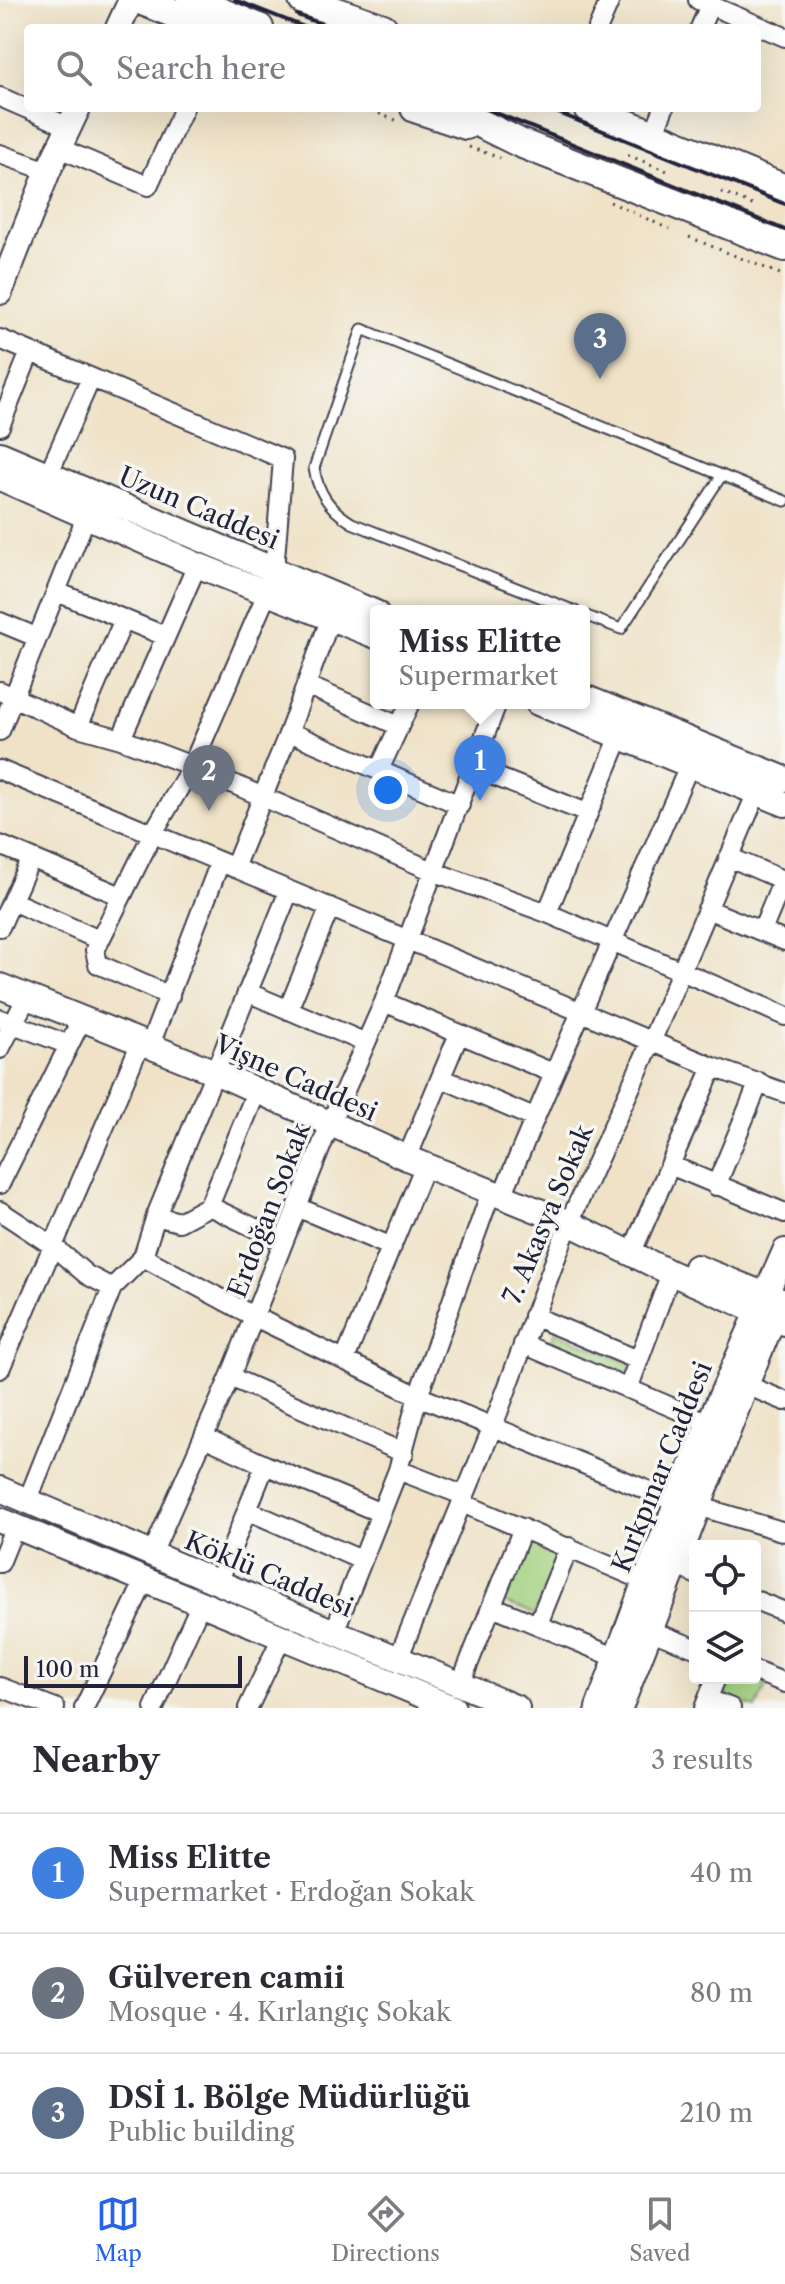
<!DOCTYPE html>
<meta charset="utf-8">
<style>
:root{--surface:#fff;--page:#f7f7f7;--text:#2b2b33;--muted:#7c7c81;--line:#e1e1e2;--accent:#2563eb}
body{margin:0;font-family:"Libre Caslon Text",serif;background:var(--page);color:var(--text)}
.controls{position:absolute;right:24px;bottom:24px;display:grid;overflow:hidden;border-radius:8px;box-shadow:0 8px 32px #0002}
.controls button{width:72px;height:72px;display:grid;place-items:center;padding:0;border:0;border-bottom:2px solid var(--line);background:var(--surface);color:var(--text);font:40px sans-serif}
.scale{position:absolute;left:24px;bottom:20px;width:218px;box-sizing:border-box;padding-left:8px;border:4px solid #22223b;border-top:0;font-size:22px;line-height:28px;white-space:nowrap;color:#22223b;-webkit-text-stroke:6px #f6f6f2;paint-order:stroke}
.you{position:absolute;left:388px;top:790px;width:28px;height:28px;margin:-20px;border:6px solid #fff;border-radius:50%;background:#1a73e8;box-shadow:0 0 0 12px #1a73e833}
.badge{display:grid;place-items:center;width:52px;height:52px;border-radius:50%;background:var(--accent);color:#fff;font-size:26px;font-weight:700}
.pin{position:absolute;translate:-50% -66px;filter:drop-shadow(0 2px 4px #0008)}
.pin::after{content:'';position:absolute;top:42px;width:28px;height:24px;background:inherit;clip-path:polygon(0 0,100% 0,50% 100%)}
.popup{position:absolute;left:370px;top:605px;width:220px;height:104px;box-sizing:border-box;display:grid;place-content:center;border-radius:8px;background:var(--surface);filter:drop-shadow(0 2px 6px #0005);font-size:26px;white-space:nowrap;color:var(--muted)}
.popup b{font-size:30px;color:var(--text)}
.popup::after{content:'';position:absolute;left:50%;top:100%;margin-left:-16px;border:16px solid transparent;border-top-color:var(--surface)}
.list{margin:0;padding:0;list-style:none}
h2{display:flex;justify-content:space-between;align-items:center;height:104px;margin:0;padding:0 32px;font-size:34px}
h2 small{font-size:26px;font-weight:400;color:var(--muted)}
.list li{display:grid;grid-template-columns:52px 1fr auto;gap:24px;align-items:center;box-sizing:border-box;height:120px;padding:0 32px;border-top:2px solid var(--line)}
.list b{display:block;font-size:30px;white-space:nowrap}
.list p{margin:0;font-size:26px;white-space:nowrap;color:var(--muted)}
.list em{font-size:26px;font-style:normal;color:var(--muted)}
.icon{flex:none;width:44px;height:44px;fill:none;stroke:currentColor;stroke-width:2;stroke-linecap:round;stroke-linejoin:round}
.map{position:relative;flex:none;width:785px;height:1708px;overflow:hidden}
.search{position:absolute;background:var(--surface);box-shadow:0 8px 32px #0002;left:24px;right:24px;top:24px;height:88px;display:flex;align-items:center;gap:20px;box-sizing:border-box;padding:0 28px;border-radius:8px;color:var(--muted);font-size:30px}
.sheet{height:464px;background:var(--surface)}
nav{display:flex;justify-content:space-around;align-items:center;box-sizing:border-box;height:112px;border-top:2px solid var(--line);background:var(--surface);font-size:22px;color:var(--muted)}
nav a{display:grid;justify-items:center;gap:4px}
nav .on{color:var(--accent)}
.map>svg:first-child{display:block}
</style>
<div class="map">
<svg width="785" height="1708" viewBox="0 0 785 1708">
<rect width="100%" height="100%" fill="#f6f6f2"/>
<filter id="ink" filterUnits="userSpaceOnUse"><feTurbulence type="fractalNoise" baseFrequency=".0125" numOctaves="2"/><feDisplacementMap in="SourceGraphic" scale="16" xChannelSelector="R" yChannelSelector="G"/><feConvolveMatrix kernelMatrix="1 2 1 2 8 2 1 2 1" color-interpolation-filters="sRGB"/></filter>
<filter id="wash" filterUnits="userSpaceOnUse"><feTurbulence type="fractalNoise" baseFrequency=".006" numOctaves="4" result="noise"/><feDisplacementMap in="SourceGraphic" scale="32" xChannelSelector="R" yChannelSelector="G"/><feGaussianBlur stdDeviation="1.8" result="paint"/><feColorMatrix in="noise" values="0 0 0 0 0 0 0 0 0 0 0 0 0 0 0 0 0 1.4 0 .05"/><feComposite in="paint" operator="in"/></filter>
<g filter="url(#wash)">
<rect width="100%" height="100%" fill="#efe2c7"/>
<path fill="#a2d180" stroke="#627a5e" stroke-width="2" d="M555 1332 632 1364 625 1383 547 1351Z
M528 1539 560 1552 535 1614 503 1602Z
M727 1678H753L767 1684 756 1708 720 1694Z"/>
</g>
<g filter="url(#ink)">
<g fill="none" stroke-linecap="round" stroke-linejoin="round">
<g stroke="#413f50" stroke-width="13">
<path id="service" d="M575 611 352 523C330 510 318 493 314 468L362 329 785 501
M584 615 621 629 722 475"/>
</g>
<g stroke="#413f50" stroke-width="22">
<path id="minor" d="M698 0 785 37
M598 28 610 0
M700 28 710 5
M0 97 69 127
M653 135 664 108
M59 148 148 186 184 108
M0 154 48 171
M0 339 283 459 274 571 268 591 192 766 153 833 95 950 98 964 170 996
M0 426 30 352
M48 475 91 378
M57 592 165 636
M0 622 36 637
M306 685 399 726
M0 691 78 727 121 739 192 766 435 872 547 913 785 1016
M78 727 124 619
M0 731 86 517
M289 732 460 805
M121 739 197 565
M474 768 587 813
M0 770 713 1067 785 1093
M379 770 410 703
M0 845 121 896
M729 857 785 881
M234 868 289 732 331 617
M12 901 99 940
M707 909 785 941
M547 913 620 736
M0 927 31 858
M762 931 783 880
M247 992 366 1043
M384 1002 553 1073
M288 1010 330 907
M0 1019 69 1045
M150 1045 220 862
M0 1049 27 997
M441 1078 534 1118
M407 1158 459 1034
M670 1165 785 1213
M0 1184 82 1019
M716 1186 759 1082
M502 1196C562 1051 628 908 690 764
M209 1206 257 1090
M297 1207 392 1247
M0 1211 53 1246 87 1275 112 1288 143 1257 255 1317 418 1396 676 1502 698 1506 785 1532
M156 1216 179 1222 209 1206 282 1241
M635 1245 713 1067
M143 1257 156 1216 289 891
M533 1316 638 1360
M523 1344 709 1423
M345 1359 425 1165
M0 1369 141 1042
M230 1377 404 1453
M746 1385 785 1401
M628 1389 671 1273
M204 1437 265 1465 381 1513
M398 1470 465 1496
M27 1502 112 1288
M462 1503 645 1581
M247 1510 361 1560
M152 1554 230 1377 330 1124 384 1002 497 703
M0 1563 15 1526
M675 1565 695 1574
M218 1583 265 1465
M755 1600 785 1612
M492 1606 617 1658
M538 1624 569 1547
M651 1631 695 1648
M334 1632 398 1470 418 1396 491 1192
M398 1659 493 1426 569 1223 652 1040 757 792
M755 1671 785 1683
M460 1685 523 1528
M0 1687 55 1708
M708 1699 731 1708
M84 1708 145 1580
M154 1708 201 1603
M248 1708 282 1637
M704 1708 716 1678"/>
</g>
<g stroke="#413f50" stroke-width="28">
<path id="secondary" d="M118 28 131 0
M0 292 48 171 78 108
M0 454 376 613
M0 478 197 565 376 636
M584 697 785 779
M538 703 785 804
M0 986 215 1072 407 1158 569 1223 671 1273 785 1323
M696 1267 781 1301
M0 1489 334 1632 517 1708
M0 1520 453 1708
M598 1708 645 1581 709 1423 785 1251
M620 1708 746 1385 779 1305"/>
</g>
<g stroke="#413f50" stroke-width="32">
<path id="trunk" d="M140 0 211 28
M191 0 259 28
M303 0 383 28
M415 108 466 125
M449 108 520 143 785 247
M588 108 785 189"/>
</g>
<path stroke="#413f50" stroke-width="3" stroke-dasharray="2 6" stroke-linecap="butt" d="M364 108 398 121
M469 147 500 158
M628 155 667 171
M721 192 757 207
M610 202 669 229
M689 237 785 276"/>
<use href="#service" stroke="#fff" stroke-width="9"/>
<use href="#minor" stroke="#fff" stroke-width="18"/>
<use href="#secondary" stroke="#fff" stroke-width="24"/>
<use href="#trunk" stroke="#fff" stroke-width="28"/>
<path stroke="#22223b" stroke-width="4" d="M235 0 307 28
M297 15 331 28
M484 108 785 230
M546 108 785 204"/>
</g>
</g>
<g text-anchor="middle" stroke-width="7" stroke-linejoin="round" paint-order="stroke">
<g font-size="26" fill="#22223b" stroke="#f6f6f2">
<text transform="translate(199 508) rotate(23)" y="9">Uzun Caddesi</text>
<text transform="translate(296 1078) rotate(24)" y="9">Vişne Caddesi</text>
<text transform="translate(269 1210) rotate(-69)" y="9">Erdoğan Sokak</text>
<text transform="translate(548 1214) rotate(-67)" y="9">7. Akasya Sokak</text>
<text transform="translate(662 1467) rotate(-68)" y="9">Kırkpınar Caddesi</text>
<text transform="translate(269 1574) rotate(23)" y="9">Köklü Caddesi</text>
</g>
</g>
</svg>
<div class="controls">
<button><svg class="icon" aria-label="locate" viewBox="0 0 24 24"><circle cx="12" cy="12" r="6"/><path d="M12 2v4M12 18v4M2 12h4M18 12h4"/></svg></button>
<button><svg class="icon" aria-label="layers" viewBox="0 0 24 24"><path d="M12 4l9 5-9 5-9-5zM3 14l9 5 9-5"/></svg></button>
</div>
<div class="scale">100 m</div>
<div class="you"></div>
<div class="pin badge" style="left:480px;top:801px;background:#3f7fe0">1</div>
<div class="popup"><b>Miss Elitte</b>Supermarket</div>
<div class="pin badge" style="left:209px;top:811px;background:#6b7280">2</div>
<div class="pin badge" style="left:600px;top:379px;background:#5c6f8a">3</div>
<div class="search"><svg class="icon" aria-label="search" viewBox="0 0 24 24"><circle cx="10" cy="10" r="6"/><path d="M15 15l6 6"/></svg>Search here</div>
</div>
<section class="sheet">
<h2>Nearby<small>3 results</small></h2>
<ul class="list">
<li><span class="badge" style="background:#3f7fe0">1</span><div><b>Miss Elitte</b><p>Supermarket · Erdoğan Sokak</p></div><em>40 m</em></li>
<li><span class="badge" style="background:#6b7280">2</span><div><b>Gülveren camii</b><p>Mosque · 4. Kırlangıç Sokak</p></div><em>80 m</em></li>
<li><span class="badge" style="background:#5c6f8a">3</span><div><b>DSİ 1. Bölge Müdürlüğü</b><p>Public building</p></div><em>210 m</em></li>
</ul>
</section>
<nav>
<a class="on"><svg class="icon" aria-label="map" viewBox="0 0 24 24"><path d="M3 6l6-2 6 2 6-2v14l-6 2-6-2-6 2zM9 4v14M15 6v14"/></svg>Map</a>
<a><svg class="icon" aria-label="directions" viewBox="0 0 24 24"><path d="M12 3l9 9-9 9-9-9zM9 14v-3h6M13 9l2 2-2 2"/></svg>Directions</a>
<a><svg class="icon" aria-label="saved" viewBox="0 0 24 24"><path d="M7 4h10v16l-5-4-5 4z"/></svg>Saved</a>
</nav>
